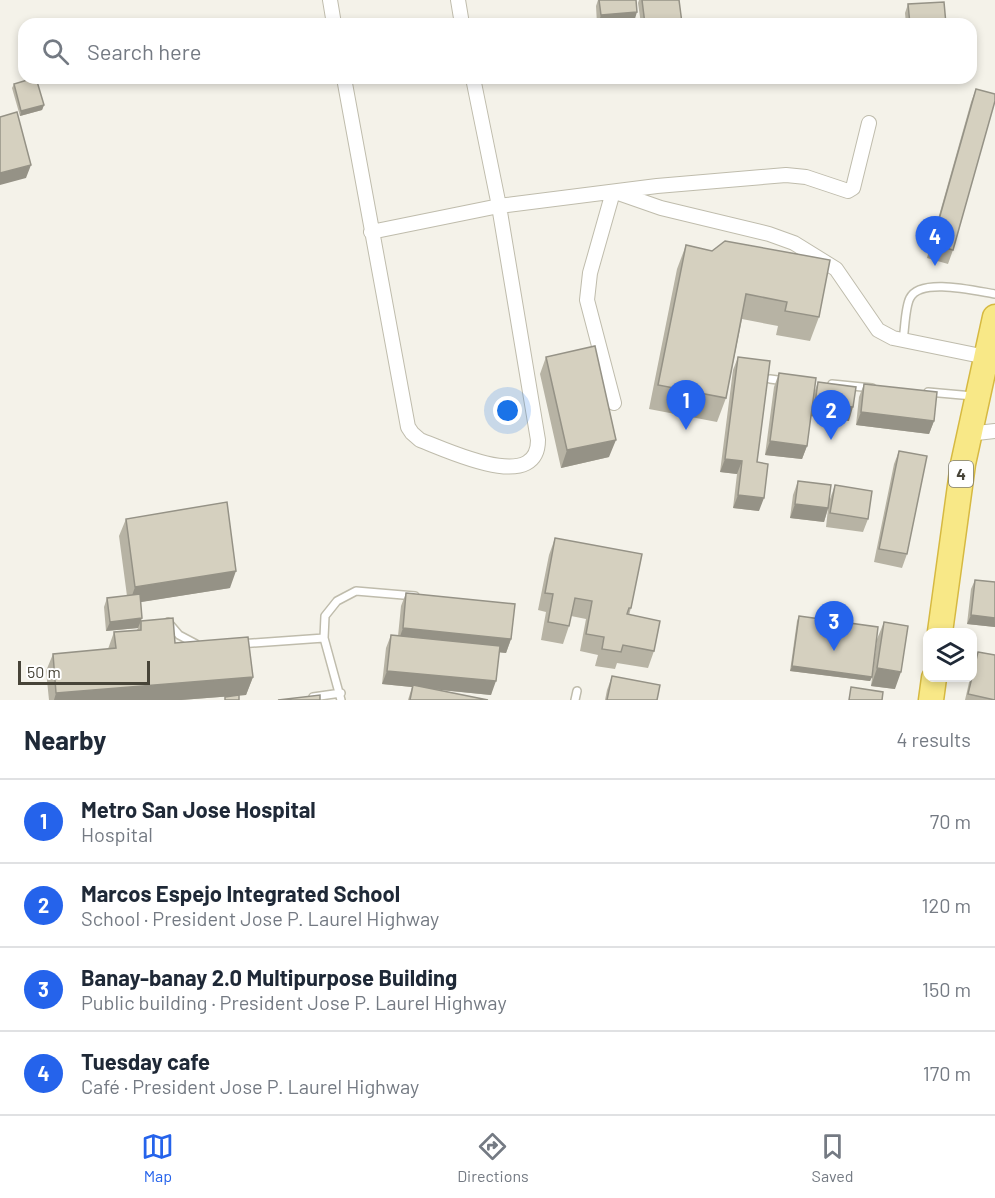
<!DOCTYPE html>
<meta charset="utf-8">
<style>
:root{--surface:#fff;--page:#f6f6f7;--text:#1f2937;--muted:#747a83;--line:#e0e1e3;--accent:#2563eb}
body{margin:0;font-family:Barlow,sans-serif;background:var(--page);color:var(--text)}
.controls{position:absolute;right:18px;bottom:18px;display:grid;overflow:hidden;border-radius:12px;box-shadow:0 3px 9px #0003}
.controls button{width:54px;height:54px;display:grid;place-items:center;padding:0;border:0;border-bottom:2px solid var(--line);background:var(--surface);color:var(--text);font:30px sans-serif}
.scale{position:absolute;left:18px;bottom:15px;width:132px;box-sizing:border-box;padding-left:6px;border:3px solid #474438;border-top:0;font-size:16px;line-height:21px;white-space:nowrap;color:#474438;-webkit-text-stroke:4px #fff;paint-order:stroke}
.you{position:absolute;left:508px;top:411px;width:21px;height:21px;margin:-15px;border:4px solid #fff;border-radius:50%;background:#1a73e8;box-shadow:0 0 0 9px #1a73e833}
.badge{display:grid;place-items:center;width:39px;height:39px;border-radius:50%;background:var(--accent);color:#fff;font-size:20px;font-weight:700}
.pin{position:absolute;translate:-50% -50px;filter:drop-shadow(0 2px 3px #0008)}
.pin::after{content:'';position:absolute;top:32px;width:21px;height:18px;background:inherit;clip-path:polygon(0 0,100% 0,50% 100%)}
.list{margin:0;padding:0;list-style:none}
h2{display:flex;justify-content:space-between;align-items:center;height:78px;margin:0;padding:0 24px;font-size:26px}
h2 small{font-size:20px;font-weight:400;color:var(--muted)}
.list li{display:grid;grid-template-columns:39px 1fr auto;gap:18px;align-items:center;box-sizing:border-box;height:84px;padding:0 24px;border-top:2px solid var(--line)}
.list b{display:block;font-size:22px;white-space:nowrap}
.list p{margin:0;font-size:20px;white-space:nowrap;color:var(--muted)}
.list em{font-size:20px;font-style:normal;color:var(--muted)}
.icon{flex:none;width:33px;height:33px;fill:none;stroke:currentColor;stroke-width:2;stroke-linecap:round;stroke-linejoin:round}
.map{position:relative;flex:none;width:995px;height:700px;overflow:hidden}
.search{position:absolute;background:var(--surface);box-shadow:0 3px 9px #0003;left:18px;right:18px;top:18px;height:66px;display:flex;align-items:center;gap:15px;box-sizing:border-box;padding:0 21px;border-radius:18px;color:var(--muted);font-size:22px}
.sheet{height:414px;background:var(--surface)}
nav{display:flex;justify-content:space-around;align-items:center;box-sizing:border-box;height:84px;border-top:2px solid var(--line);background:var(--surface);font-size:16px;color:var(--muted)}
nav a{display:grid;justify-items:center;gap:3px}
nav .on{color:var(--accent)}
.map>svg:first-child{display:block}
</style>
<div class="map">
<svg width="995" height="700" viewBox="0 0 995 700">
<rect width="100%" height="100%" fill="#f4f2e9"/>
<g fill="none" stroke-linecap="round" stroke-linejoin="round">
<g stroke="#bfbcac" stroke-width="10">
<path id="service" d="M903 340C905 329 905 307 910 298 920 277 976 291 995 294
M770 379 785 381
M832 384 872 388
M928 392 973 396
M168 622 179 635 196 644
M240 644 324 638
M313 697 341 693
M341 700 324 638 325 616 337 601 356 591 415 596
M575 700 577 691"/>
</g>
<g stroke="#bfbcac" stroke-width="16">
<path id="minor" d="M330 0 334 24
M458 0 462 24
M344 78 408 427 412 433 420 440C445 449 538 495 538 440L499 206 473 78
M613 192 590 273 587 300 614 403
M618 193 661 208 769 234 794 243 836 269 878 330 893 338 986 357
M371 232 499 206 657 186 786 175 806 177 848 191 853 188 869 123
M968 434 995 431"/>
</g>
<g stroke="#d6b941" stroke-width="27">
<path id="trunk" d="M940 632 963 464 995 317
M931 700 934 678"/>
</g>
<use href="#service" stroke="#fff" stroke-width="7"/>
<use href="#minor" stroke="#fff" stroke-width="14"/>
<use href="#trunk" stroke="#f8e887" stroke-width="24"/>
</g>
<path fill="#b7b3a4" d="M598 0H636L634 22 597 24 596 6Z
M639 0H679L682 24H641L638 3Z
M908 4 946 24H906L905 13Z
M14 84 44 105 42 110 20 116 12 88Z
M976 89 953 250 948 264 927 258 971 102Z
M686 245 712 251 819 317 810 341 776 335 778 326 742 319 726 398 717 422 649 409 677 269Z
M546 357 609 457 561 468 540 374Z
M738 357 757 462 759 511 733 508 737 474 720 472 733 370Z
M779 373 814 393 818 382 849 421 811 416 807 446 802 459 765 455 774 387Z
M864 384 934 421 929 434 856 425 859 397Z
M899 451 907 554 902 568 874 562 894 464Z
M798 481 830 499 835 485 868 519 863 532 826 527 828 509 824 522 790 518 793 495Z
M126 519 230 588 140 602 141 621 175 643 253 677 246 695 181 700H49L46 671 53 654 108 649 114 632 137 630 138 628 106 631 104 607 107 598 127 596 119 536Z
M555 538 631 608 629 615 654 651 648 668 617 663 615 669 595 666 598 655 580 651 586 619 571 616 569 626 563 644 541 640 546 612 538 610 549 555Z
M975 580 995 582V627L967 624 971 589Z
M406 593 511 639 506 653 499 652 491 695 430 689 488 700H408L412 687 382 684 386 648 391 635 398 636 401 606Z
M799 616 872 677 870 681 790 671 797 621Z
M884 622 895 689 871 686 877 639Z
M978 652 995 700H965L970 678H972V667Z
M612 676 657 700H605L607 690Z"/>
<path fill="#959286" d="M637 12 634 22 598 24 601 15Z
M44 105 42 110 20 116 21 111Z
M31 165 26 178 0 185V173Z
M815 403 853 407 849 421 810 416Z
M861 412 934 421 929 434 856 425Z
M616 440 609 457 561 468 567 450Z
M770 441 807 446 802 459 765 455Z
M725 459 742 461 737 474 720 472Z
M738 495 764 498 759 511 733 508Z
M795 504 828 508 824 522 790 518Z
M236 571 230 588 129 604 135 587Z
M971 615 995 618V627L967 624Z
M142 618 138 628 106 631 110 622Z
M403 628 511 639 506 653 398 642Z
M792 666 872 677 870 681 790 671Z
M877 668 901 672 895 689 871 686Z
M387 671 496 681 491 695 382 684Z
M253 677 246 695 181 700H54L56 693Z"/>
<path fill="#d5d0bf" stroke="#959286" stroke-width="1.5" d="M599 0H636L637 12 601 15Z
M642 0H679L682 23 674 24H645Z
M944 2 946 24H910L908 4Z
M34 78H36L44 105 21 111 14 84Z
M976 89 995 94V101L953 250 932 244Z
M17 112 31 165 0 173V117Z
M725 241 830 260 819 317 785 311 787 302 746 294 726 398 658 385 686 245 712 251Z
M595 346 616 440 567 450 546 357Z
M738 357 770 361 757 462 768 464 764 498 738 495 742 461 725 459Z
M779 373 816 378 807 446 770 441Z
M818 382 856 387 853 407 815 403Z
M864 384 937 392 934 421 861 412Z
M899 451 927 456 907 554 879 549Z
M798 481 831 485 828 508 795 504Z
M835 485 872 491 868 519 830 513Z
M227 502 236 571 135 587 126 519Z
M555 538 642 554 631 608H629L627 614 660 621 654 651 623 645 621 652 602 649 604 637 586 634 592 601 575 598 569 626 548 622 553 594 545 593Z
M975 580 995 582V618L971 615Z
M406 593 515 604 511 639 403 628Z
M140 594 142 618 110 622 107 598Z
M799 616 878 627 872 677 792 666Z
M173 618 175 643 248 637 253 677 56 693 53 654 116 648 114 632 141 630V621Z
M884 622 908 626 901 672 877 668Z
M391 635 500 646 496 681 387 671Z
M978 652 995 655V700L968 694Z
M612 676 660 685 657 700H607Z
M413 685 488 700H410Z
M851 687 883 692 882 700H849Z
M239 695V700H225V697Z
M320 695V700H278Z"/>
<g text-anchor="middle" stroke-width="4.5" stroke-linejoin="round" paint-order="stroke">
<rect fill="#fff" stroke="#7e7c74" stroke-width="1.5" x="949" y="461" width="24" height="26" rx="4.5"/>
<g font-size="16" font-weight="bold" fill="#474438">
<text x="961" y="480">4</text>
</g>
</g>
</svg>
<div class="controls">
<button><svg class="icon" aria-label="layers" viewBox="0 0 24 24"><path d="M12 4l9 5-9 5-9-5zM3 14l9 5 9-5"/></svg></button>
</div>
<div class="scale">50 m</div>
<div class="you"></div>
<div class="pin badge" style="left:686px;top:430px">1</div>
<div class="pin badge" style="left:831px;top:440px">2</div>
<div class="pin badge" style="left:834px;top:651px">3</div>
<div class="pin badge" style="left:935px;top:266px">4</div>
<div class="search"><svg class="icon" aria-label="search" viewBox="0 0 24 24"><circle cx="10" cy="10" r="6"/><path d="M15 15l6 6"/></svg>Search here</div>
</div>
<section class="sheet">
<h2>Nearby<small>4 results</small></h2>
<ul class="list">
<li><span class="badge">1</span><div><b>Metro San Jose Hospital</b><p>Hospital</p></div><em>70 m</em></li>
<li><span class="badge">2</span><div><b>Marcos Espejo Integrated School</b><p>School · President Jose P. Laurel Highway</p></div><em>120 m</em></li>
<li><span class="badge">3</span><div><b>Banay-banay 2.0 Multipurpose Building</b><p>Public building · President Jose P. Laurel Highway</p></div><em>150 m</em></li>
<li><span class="badge">4</span><div><b>Tuesday cafe</b><p>Café · President Jose P. Laurel Highway</p></div><em>170 m</em></li>
</ul>
</section>
<nav>
<a class="on"><svg class="icon" aria-label="map" viewBox="0 0 24 24"><path d="M3 6l6-2 6 2 6-2v14l-6 2-6-2-6 2zM9 4v14M15 6v14"/></svg>Map</a>
<a><svg class="icon" aria-label="directions" viewBox="0 0 24 24"><path d="M12 3l9 9-9 9-9-9zM9 14v-3h6M13 9l2 2-2 2"/></svg>Directions</a>
<a><svg class="icon" aria-label="saved" viewBox="0 0 24 24"><path d="M7 4h10v16l-5-4-5 4z"/></svg>Saved</a>
</nav>
